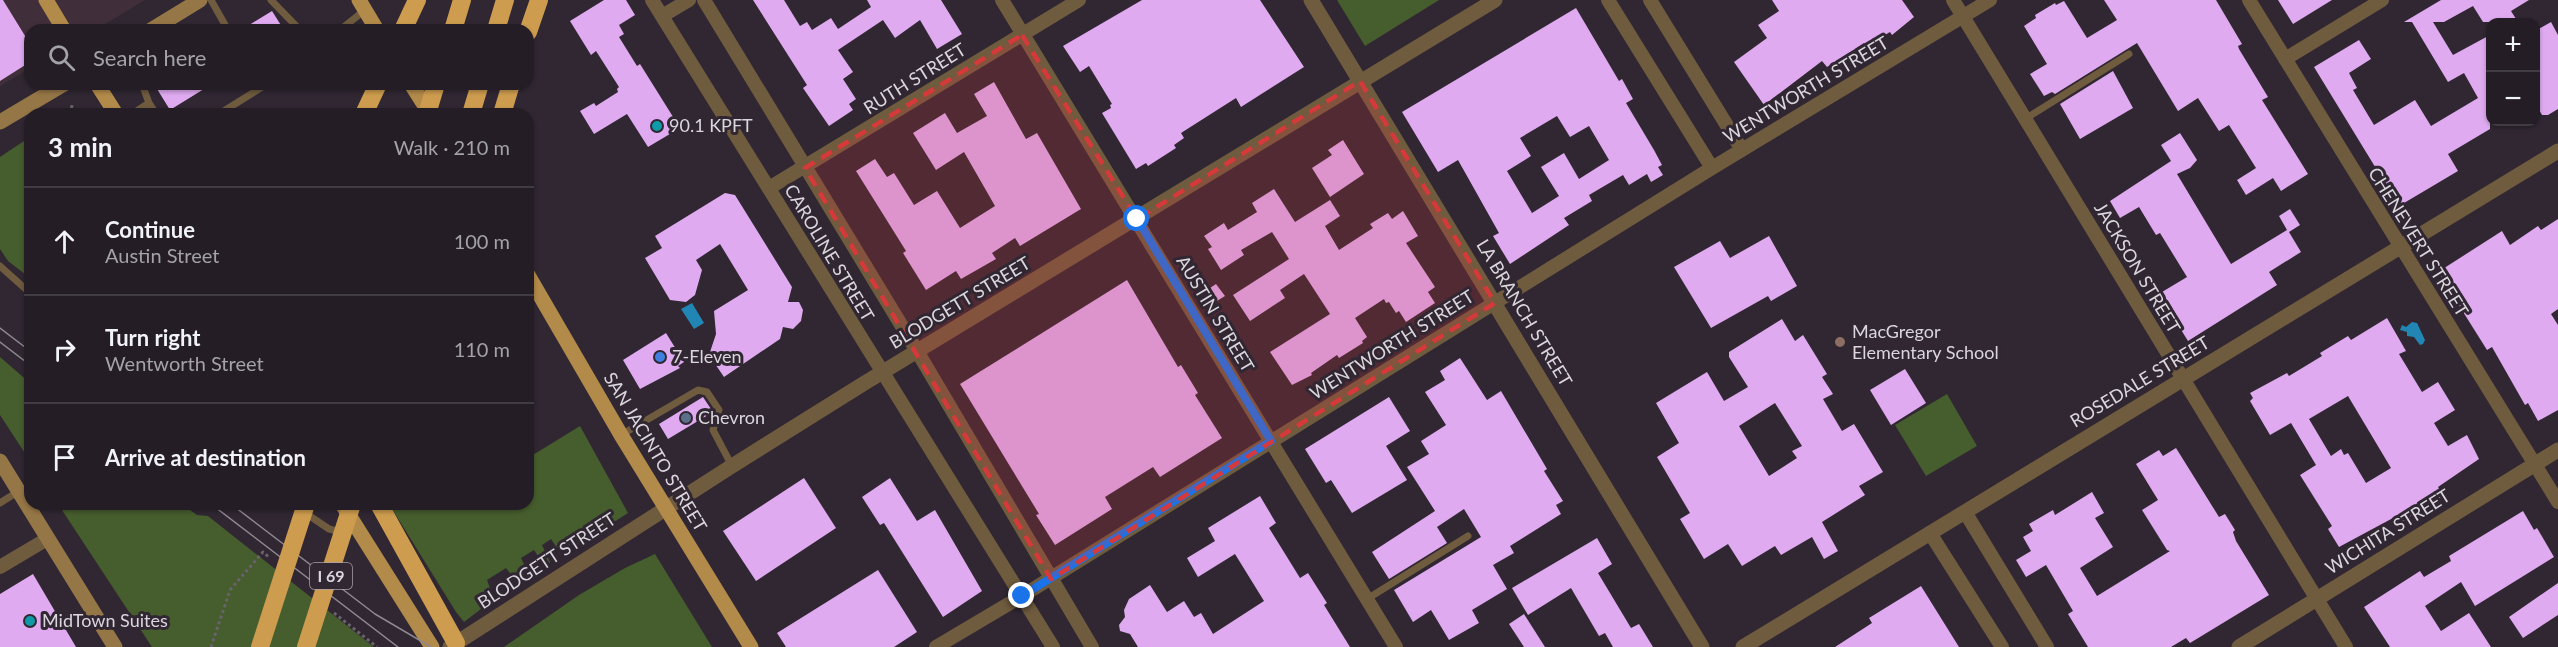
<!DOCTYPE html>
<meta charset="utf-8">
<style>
:root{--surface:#241d26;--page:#2c262e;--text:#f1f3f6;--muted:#a3a2a7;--line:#413b43}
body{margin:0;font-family:Lato,sans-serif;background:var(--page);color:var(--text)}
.controls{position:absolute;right:18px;top:18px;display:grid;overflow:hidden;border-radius:12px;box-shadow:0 2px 4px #0004}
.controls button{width:54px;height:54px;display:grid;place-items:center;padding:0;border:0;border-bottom:2px solid var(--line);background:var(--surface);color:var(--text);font:30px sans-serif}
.stop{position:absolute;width:18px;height:18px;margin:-14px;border:4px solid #1a73e8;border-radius:50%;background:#fff}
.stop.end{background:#1a73e8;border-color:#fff;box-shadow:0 2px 6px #0008}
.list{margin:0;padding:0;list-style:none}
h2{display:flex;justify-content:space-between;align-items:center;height:78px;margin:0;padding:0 24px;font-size:26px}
h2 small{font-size:20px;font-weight:400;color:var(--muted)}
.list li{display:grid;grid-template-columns:39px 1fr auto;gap:18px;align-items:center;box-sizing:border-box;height:108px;padding:0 24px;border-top:2px solid var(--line)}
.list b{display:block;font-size:22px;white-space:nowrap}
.list p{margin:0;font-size:20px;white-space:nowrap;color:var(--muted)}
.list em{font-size:20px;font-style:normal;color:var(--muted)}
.icon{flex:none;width:33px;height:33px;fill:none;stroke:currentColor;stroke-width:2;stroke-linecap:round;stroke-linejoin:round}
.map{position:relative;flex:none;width:2558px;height:647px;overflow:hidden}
.search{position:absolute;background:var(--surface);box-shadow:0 2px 4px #0004;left:24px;top:24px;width:510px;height:66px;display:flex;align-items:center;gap:15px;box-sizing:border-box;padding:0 21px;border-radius:18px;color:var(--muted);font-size:22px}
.panel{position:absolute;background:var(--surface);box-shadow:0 2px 4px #0004;left:24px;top:108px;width:510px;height:402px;border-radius:18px}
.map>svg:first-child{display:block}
</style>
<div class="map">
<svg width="2558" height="647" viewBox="0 0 2558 647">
<rect width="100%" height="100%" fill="#302732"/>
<path fill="#402f3a" d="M0 0H145L95 30H30V68L0 86Z"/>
<path fill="#465d2d" d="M1337 0H1439L1365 46Z
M30 137V278L8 261 0 249V157Z
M0 357 30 383V461L0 415Z
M1947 394 1977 446 1926 476 1895 425Z
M580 426 628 513 566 553 559 551 551 539 542 545 550 562 548 566 544 565 534 550 521 558 529 574 528 580 521 583 516 581 506 568 487 580 494 599 464 622 456 612 389 504H528V458Z
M58 504H182L197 515 208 516 374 647H152Z
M655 554 712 647H504L579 595 625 568Z"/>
<path fill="#2186b4" d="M692 303 704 323 694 329 681 309Z
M2412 322 2417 323 2425 340 2423 344 2420 345 2414 337 2407 336V332L2400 330 2402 325 2406 327Z"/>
<path fill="#dfaaf0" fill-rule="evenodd" d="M0 0H3L30 44V62L0 81Z
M604 0H626L635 15 619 25 624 34 619 37 637 66 640 64 680 128 648 147 627 114 594 134 580 111 594 103 596 106 618 92 617 89 619 87 596 51 591 55 570 21Z
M753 0H784L800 26 807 22 812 30 831 18 838 29 871 7 867 0H941L962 34 937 49 920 20 895 38 883 20 838 50 853 72 843 79 856 99 849 104 853 110 829 126 803 88 807 85Z
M1142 0H1260L1304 67 1241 107 1236 98 1181 133 1184 138 1174 145 1176 148 1148 166 1146 163 1136 169 1102 113 1111 108 1110 105 1112 104 1089 66 1080 72 1063 46Z
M1772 0H1902L1914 17 1892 35 1890 32 1866 46 1864 43 1827 67 1822 61 1764 105 1734 62 1767 38 1758 25 1779 11Z
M2104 0H2216L2242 44 2238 46 2239 49 2268 97 2262 100 2308 174 2281 191 2273 178 2246 195 2237 180 2256 168 2229 125 2219 131 2198 98 2178 111 2137 43 2055 94 2052 92 2044 96 2030 74 2047 64 2024 26 2036 18 2035 15 2055 3 2056 5 2064 1 2087 38 2117 20Z
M2278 0H2332L2293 24Z
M2441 0H2529L2511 11 2518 22H2483L2473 6 2444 22H2433L2453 55 2490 35V129L2448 154 2458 171 2399 206 2314 67 2359 40 2371 59 2349 73 2357 88 2353 90 2374 125 2415 100 2431 126 2478 98 2464 73 2448 82 2412 22H2404Z
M1576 8 1619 81 1622 79 1633 99 1626 103 1654 150 1662 165 1658 167 1663 175 1651 182 1647 174 1629 185 1623 175 1589 195 1592 201 1564 218 1569 225 1510 264 1493 236 1499 233 1458 160 1438 172 1402 112ZM1557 116 1570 137 1589 126 1609 160 1579 179 1564 153 1541 167 1559 196 1532 213 1507 171 1531 156 1520 138Z
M272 11 284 30H241Z
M2551 22 2558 35V109L2548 115H2542L2535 103V31Z
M2113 71 2133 108 2080 139 2060 104Z
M994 82 1026 139 1037 133 1081 209 1020 246 1015 238 992 253 996 259 961 279 956 271 926 290 903 253 906 251 856 171 875 159 887 177 894 173 914 205 937 191 960 228 995 206 964 152 936 170 913 133 945 113 957 133 987 116 974 94Z
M154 84H212L170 110Z
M2180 133 2197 160 2190 168 2177 174 2231 264 2287 230 2279 216 2290 209 2300 225 2289 232 2301 252 2269 272 2277 285 2188 341 2175 320 2178 318 2162 292 2187 277 2160 233 2156 235 2139 207 2120 218 2110 201 2171 161 2161 145Z
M1343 140 1364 174 1330 197 1312 168 1332 155 1328 150Z
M1274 189 1295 222 1330 200 1340 216 1325 226 1339 250 1373 228 1370 224 1388 213 1392 219 1403 211 1418 236 1406 243 1435 287 1428 292 1435 303 1406 322 1399 311 1396 313 1389 302 1386 303 1384 299 1355 318 1367 337 1362 341 1363 343 1339 358 1337 355 1311 373 1312 375 1292 385 1270 352 1330 314 1304 274 1280 290 1285 298 1250 321 1233 295 1289 259 1272 232 1241 250 1244 255 1221 270 1208 249 1212 247 1204 236 1224 223 1228 230 1257 212 1252 203Z
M725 193 735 195 792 287 788 302H799L803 310 801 321 793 329 783 327 780 339 724 377 709 355 716 334 714 311 748 290 720 244 696 260 702 270 695 295 686 302 670 300 645 258 662 248 655 236Z
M2558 219V309L2551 314 2558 325V410L2538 421 2528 403 2525 405 2492 347 2487 350 2438 272 2502 231 2510 245 2538 226 2541 230Z
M1769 236 1797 286 1771 301 1768 296 1711 328 1674 267 1720 241 1730 258Z
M1127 280 1178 367 1181 365 1198 393 1195 395 1222 438 1160 477 1153 467 1105 497 1112 509 1055 545 1036 515 1039 514 960 384Z
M1216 284 1225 296 1212 304 1204 292Z
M2387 318 2406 351 2399 354 2422 392 2438 382 2455 410 2434 423 2448 446 2467 435 2479 459 2438 487 2444 496 2397 525 2393 518 2339 547 2328 529 2332 526 2300 475 2316 465 2291 423 2270 435 2250 401 2253 398 2250 393 2287 373 2289 376 2322 356 2320 353 2348 336 2351 340ZM2348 396 2391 468 2366 483 2348 453 2344 455 2341 449 2331 456 2309 419Z
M1782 319 1795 341 1803 335 1827 374 1822 377 1833 394 1823 399 1842 431 1854 424 1883 472 1859 486 1865 495 1822 522 1838 551 1824 559 1812 537 1781 555 1775 546 1742 566 1728 544 1704 559 1680 519 1690 513 1657 457 1679 443 1656 403 1707 372 1724 401 1748 387 1729 357V352ZM1775 403 1802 446 1792 451 1797 458 1769 476 1739 426Z
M666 333 684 362 678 366 680 368 640 389 623 360Z
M1460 358 1487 400 1501 391 1547 469 1544 471 1563 501 1556 505 1561 514 1510 546 1514 553 1493 565 1507 589 1472 610 1479 623 1449 640 1431 610 1413 622 1394 590 1481 537 1464 509 1437 527 1447 543 1389 579 1372 552 1435 511 1407 467 1429 454 1421 441 1446 425 1425 392 1445 380 1440 371Z
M1905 369 1926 403 1891 425 1870 390Z
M703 397 713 412 668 439 659 424Z
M1389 397 1410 431 1386 446 1407 480 1352 513 1331 480 1326 483 1305 449Z
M2176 448 2219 517 2225 514 2235 530 2233 532 2236 541 2269 595 2190 643 2186 638 2171 647H2088L2068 614 2073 611 2046 565 2026 577 2016 560 2031 551 2023 537 2033 531 2029 524 2053 510 2055 515 2092 492 2104 513 2095 518 2113 547 2080 568 2097 596 2170 551 2167 550 2142 510 2158 500 2136 464 2159 450 2163 456Z
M804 478 836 528 756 581 723 531Z
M890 478 917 521 935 510 982 591 943 617 884 523 880 525 862 497Z
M1260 496 1276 523 1269 528 1300 578 1308 573 1327 603 1324 605 1350 647H1138L1130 634 1120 631 1119 625 1125 617 1124 610 1129 599 1150 585 1167 612 1184 601 1194 617 1201 613 1213 634 1264 601 1235 554 1198 577 1187 558 1215 541 1208 528Z
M2523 511 2534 530 2537 528 2554 557 2475 606 2461 582 2425 606 2441 631 2469 613 2491 647H2390L2364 607 2420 571 2424 577 2451 561 2449 556Z
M1597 538 1612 564 1598 573 1631 628 1639 624 1653 647H1613L1605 633 1599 636 1571 588 1528 615 1512 588Z
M878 570 917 632 894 647H786L777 633Z
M33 574 76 647H0V594Z
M2558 583V615L2523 638 2509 617Z
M1921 586 1959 647H1835L1872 623 1869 618Z
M1524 614 1545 647H1524L1509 624Z"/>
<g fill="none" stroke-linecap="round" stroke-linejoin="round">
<path stroke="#6a636c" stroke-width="3" stroke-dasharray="3 3" stroke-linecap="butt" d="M71 114 72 104
M334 613 377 647
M211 647 230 590 263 552 270 558"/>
<path stroke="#6f5b3e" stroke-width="7" d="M211 0 228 30
M271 0 300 30
M340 30 365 10
M142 84 149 103
M132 114 149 103 156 114
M219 114 262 87 260 84
M2025 119 2129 54
M0 266 30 293
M621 435 698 390 707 392 719 410 713 430 732 466
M0 503 19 491
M292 504 329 529 341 532
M1367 599 1468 536"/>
<path stroke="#6f5b3e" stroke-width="14" d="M652 0 1053 647
M704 0 917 351 1092 647
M1002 0 1396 647
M1608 0 1712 168
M1650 0 1742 150
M1953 0 2346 647
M2249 0 2558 502
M662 16 689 0
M2285 59 2382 0
M769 188 1079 0
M1965 512 2047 647
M1930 533 2002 647
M0 567 47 539
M936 647 1022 596 1712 168 1990 0"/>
<path stroke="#6f5b3e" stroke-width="15" d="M1311 0 1702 647
M450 647 732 466 863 384 1495 0
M1743 647 2558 151
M2239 647 2558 450"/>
<path stroke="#957646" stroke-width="15" d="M151 30 200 0
M0 122 64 84
M0 461 115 647"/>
<path stroke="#b28a4a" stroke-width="15" d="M46 0 64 30
M359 0 377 30
M97 84 116 114
M411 84 430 114
M528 275 621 435 751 647
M342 504 432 647"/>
<path stroke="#cd9c4e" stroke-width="18" d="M403 30 417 0
M453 30 462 0
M496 30 505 0
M528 32 539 0
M364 114 378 84
M471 114 480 84
M502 114 511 84
M379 504 456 643"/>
<path stroke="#8e8890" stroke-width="1.5" d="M0 328 30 351
M0 342 30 365
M211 504 398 647
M231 504 375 614 431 647"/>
<path stroke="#cd9c4e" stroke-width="18" d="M427 114 436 84
M260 647 306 504
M306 647 352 504"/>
</g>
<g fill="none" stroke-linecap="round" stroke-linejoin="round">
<path stroke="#1a73e8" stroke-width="8" d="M1022 596 1271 441 1137 219"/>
</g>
<path fill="#d6393a" fill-opacity="0.2" stroke="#d6393a" stroke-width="4.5" stroke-dasharray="12 8" stroke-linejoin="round" d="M1022 35 1137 219 1360 81 1495 303 1051 579 805 168Z"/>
<g fill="#0f9aa8" stroke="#302732" stroke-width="2">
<circle cx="657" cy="126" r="6"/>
<circle cx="30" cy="621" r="6"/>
</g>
<circle fill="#8d6e63" stroke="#302732" stroke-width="2" cx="1840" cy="342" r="6"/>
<circle fill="#3f7fe0" stroke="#302732" stroke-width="2" cx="660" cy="357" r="6"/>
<circle fill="#5c6f8a" stroke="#302732" stroke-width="2" cx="686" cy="418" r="6"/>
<g text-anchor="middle" stroke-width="6" stroke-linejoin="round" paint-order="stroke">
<rect fill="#302732" stroke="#a8a2aa" stroke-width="1.5" x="310" y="563" width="42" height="26" rx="4.5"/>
<g font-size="16" font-weight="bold" fill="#dbd6dd">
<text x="331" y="582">I 69</text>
</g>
<g font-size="18" fill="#dbd6dd" stroke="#302732">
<text transform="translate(915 79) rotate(-32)" y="6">RUTH STREET</text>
<text transform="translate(1806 90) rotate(-31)" y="6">WENTWORTH STREET</text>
<text transform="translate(2418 242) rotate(58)" y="6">CHENEVERT STREET</text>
<text transform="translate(829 253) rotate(59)" y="6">CAROLINE STREET</text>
<text transform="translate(2137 268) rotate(59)" y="6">JACKSON STREET</text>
<text transform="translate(960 303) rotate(-31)" y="6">BLODGETT STREET</text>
<text transform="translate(1524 313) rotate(59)" y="6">LA BRANCH STREET</text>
<text transform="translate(1215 314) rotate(59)" y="6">AUSTIN STREET</text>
<text transform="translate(1392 345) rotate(-32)" y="6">WENTWORTH STREET</text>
<text transform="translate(2140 382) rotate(-31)" y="6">ROSEDALE STREET</text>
<text transform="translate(655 452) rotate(59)" y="6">SAN JACINTO STREET</text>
<text transform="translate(2388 532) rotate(-32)" y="6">WICHITA STREET</text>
<text transform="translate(547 561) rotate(-33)" y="6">BLODGETT STREET</text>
</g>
<g font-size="18" fill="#dbd6dd" stroke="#302732" text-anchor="start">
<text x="669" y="132">90.1 KPFT</text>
<text x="1852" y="338">MacGregor<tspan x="1852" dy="21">Elementary School</tspan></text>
<text x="672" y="363">7-Eleven</text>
<text x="698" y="424">Chevron</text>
<text x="42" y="627">MidTown Suites</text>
</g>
</g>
</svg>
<div class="controls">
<button>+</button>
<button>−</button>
</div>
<div class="stop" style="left:1137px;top:219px"></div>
<div class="stop end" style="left:1022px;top:596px"></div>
<div class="search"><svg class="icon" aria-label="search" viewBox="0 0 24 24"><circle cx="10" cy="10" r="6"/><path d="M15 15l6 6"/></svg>Search here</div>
<section class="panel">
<h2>3 min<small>Walk · 210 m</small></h2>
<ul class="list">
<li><svg class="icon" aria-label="ahead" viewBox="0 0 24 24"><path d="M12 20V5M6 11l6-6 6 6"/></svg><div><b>Continue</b><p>Austin Street</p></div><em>100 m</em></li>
<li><svg class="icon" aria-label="right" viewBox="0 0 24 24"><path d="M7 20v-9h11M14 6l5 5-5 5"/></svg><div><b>Turn right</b><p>Wentworth Street</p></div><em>110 m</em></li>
<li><svg class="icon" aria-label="arrive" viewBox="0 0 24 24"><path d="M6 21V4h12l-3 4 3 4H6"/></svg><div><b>Arrive at destination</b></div></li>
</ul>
</section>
</div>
